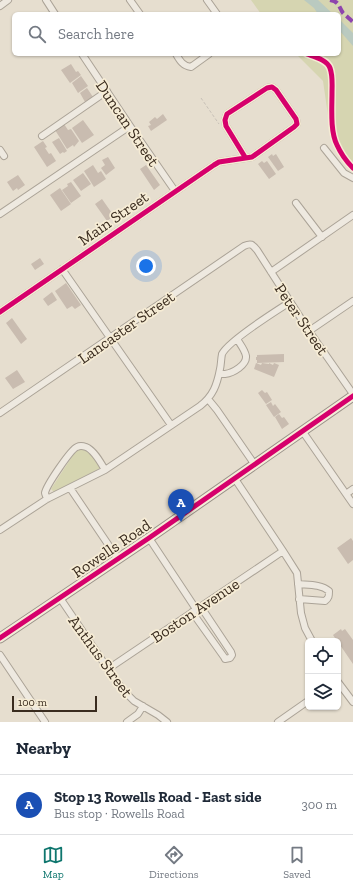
<!DOCTYPE html>
<meta charset="utf-8">
<style>
:root{--surface:#fff;--page:#f6f6f7;--text:#1f2937;--muted:#747a83;--line:#e0e1e3;--accent:#0f766e}
body{margin:0;font-family:"Zilla Slab",serif;background:var(--page);color:var(--text)}
.controls{position:absolute;right:12px;bottom:12px;display:grid;overflow:hidden;border-radius:6px;box-shadow:0 1px 3px #0004}
.controls button{width:36px;height:36px;display:grid;place-items:center;padding:0;border:0;border-bottom:1px solid var(--line);background:var(--surface);color:var(--text);font:20px sans-serif}
.scale{position:absolute;left:12px;bottom:10px;width:85px;box-sizing:border-box;padding-left:4px;border:2px solid #3a2c1f;border-top:0;font-size:11px;line-height:14px;white-space:nowrap;color:#3a2c1f;-webkit-text-stroke:3px #f6ecd5;paint-order:stroke}
.you{position:absolute;left:146px;top:266px;width:14px;height:14px;margin:-10px;border:3px solid #fff;border-radius:50%;background:#1a73e8;box-shadow:0 0 0 6px #1a73e833}
.badge{display:grid;place-items:center;width:26px;height:26px;border-radius:50%;background:var(--accent);color:#fff;font-size:13px;font-weight:700}
.pin{position:absolute;translate:-50% -33px;filter:drop-shadow(0 1px 2px #0008)}
.pin::after{content:'';position:absolute;top:21px;width:14px;height:12px;background:inherit;clip-path:polygon(0 0,100% 0,50% 100%)}
.list{margin:0;padding:0;list-style:none}
h2{display:flex;justify-content:space-between;align-items:center;height:52px;margin:0;padding:0 16px;font-size:17px}
h2 small{font-size:13px;font-weight:400;color:var(--muted)}
.list li{display:grid;grid-template-columns:26px 1fr auto;gap:12px;align-items:center;box-sizing:border-box;height:60px;padding:0 16px;border-top:1px solid var(--line)}
.list b{display:block;font-size:15px;white-space:nowrap}
.list p{margin:0;font-size:13px;white-space:nowrap;color:var(--muted)}
.list em{font-size:13px;font-style:normal;color:var(--muted)}
.icon{flex:none;width:22px;height:22px;fill:none;stroke:currentColor;stroke-width:2;stroke-linecap:round;stroke-linejoin:round}
.map{position:relative;flex:none;width:353px;height:722px;overflow:hidden}
.search{position:absolute;background:var(--surface);box-shadow:0 1px 3px #0004;left:12px;right:12px;top:12px;height:44px;display:flex;align-items:center;gap:10px;box-sizing:border-box;padding:0 14px;border-radius:6px;color:var(--muted);font-size:15px}
.sheet{height:112px;background:var(--surface)}
nav{display:flex;justify-content:space-around;align-items:center;box-sizing:border-box;height:56px;border-top:1px solid var(--line);background:var(--surface);font-size:11px;color:var(--muted)}
nav a{display:grid;justify-items:center;gap:2px}
nav .on{color:var(--accent)}
.map>svg:first-child{display:block}
</style>
<div class="map">
<svg width="353" height="722" viewBox="0 0 353 722">
<rect width="100%" height="100%" fill="#e6decf"/>
<path fill="#d6d5b1" d="M251 0H353V169L340 156 332 143 323 81 296 54H339V14H261Z
M81 449C93 451 95 458 101 468L54 492 51 489 75 452Z"/>
<path fill="#bacac0" d="M304 0H318L333 14H318L314 8Z
M339 19 353 33V46L339 30Z"/>
<path fill="#c9bcb0" d="M71 64 76 72 78 71 81 75 70 83 61 70Z
M81 76 88 86 78 93 72 83Z
M87 88 93 97 85 102 80 93Z
M163 114 167 120 151 131 148 126 151 125 149 122 155 117 157 119Z
M83 120 94 135 82 143 72 128Z
M64 124 68 130 71 129 79 141 74 147 73 145 67 149 55 130Z
M59 138 67 151 64 153 63 152 60 154 52 142Z
M43 141 47 147 45 148 49 154 51 153 56 161 47 167 34 147Z
M272 154 273 156 276 154 284 167 278 171 268 157Z
M108 157 115 168 106 175 101 168 105 165 102 160Z
M262 161 264 163 267 161 276 174 269 179 258 164Z
M93 165 98 173 101 171 106 179 94 187 84 171Z
M146 165 160 185 154 190 140 169Z
M83 173 91 184 81 191 73 180Z
M18 175 25 185 18 190 17 188 13 191 7 182Z
M71 182 81 196 71 203 62 190 68 186 67 184Z
M60 188 71 204 61 211 50 195Z
M102 199 114 216 107 221 95 204Z
M40 258 44 264 35 270 31 264Z
M66 283 81 305 75 309 72 306 67 309 55 291Z
M52 292 57 300 48 306 43 299Z
M12 318 27 339 21 344 6 323Z
M284 354V362L257 363V360H256V357H257V355Z
M256 363 261 365 262 363 269 364V363L273 365 274 363 279 365 274 377 254 369Z
M17 370 25 382 13 389 5 378Z
M262 390 265 393 267 392 272 400 266 404 258 393Z
M271 402 273 406 275 404 281 412 274 417 266 405Z
M279 414 282 418 284 417 289 424 282 429 275 417Z
M351 538 353 541V560L348 564 337 548Z
M341 629 342 631 345 629 353 640V664L338 642V641H337L333 635Z"/>
<g fill="none" stroke-linecap="round" stroke-linejoin="round">
<g stroke="#aba397" stroke-width="8">
<path id="minor" d="M46 0 55 14
M130 0 140 14
M207 0 217 14
M0 6 8 0
M82 54 130 126 175 191
M176 54C180 61 183 66 191 67L209 54
M42 136 107 91
M324 148 344 173 353 178
M0 150 4 156
M296 203 322 237
M0 214 130 126
M62 269 171 425
M271 272 353 215
M0 312 214 165 219 162 252 157 294 127 297 124 296 119 276 90 272 87 267 88 227 114 225 120 226 126 245 157
M309 331 353 301
M219 374C220 374 225 374 225 374 233 373 247 365 246 356 245 350 240 344 237 339
M208 399 217 410 255 465
M0 413 244 246C251 243 252 244 257 250L309 331 353 394
M303 432 353 504
M235 479 283 551 297 573 301 613 305 628 312 641
M70 488 118 559
M346 494 353 489
M47 499C47 498 45 494 45 493 46 486 71 449 77 447 79 446 83 446 86 447 94 450 101 463 105 470
M0 530 47 499 105 470 200 406C213 396 217 385 220 369 221 365 221 359 222 354 228 341 276 311 290 302
M149 538 196 609
M298 584C308 585 321 584 329 591 329 596 329 598 325 601L299 599
M60 598 108 669 124 691 134 701 158 715 167 722
M192 612 224 657 225 659 230 658 232 655 231 652 201 607
M0 655 45 722
M108 669 283 551
M338 682 353 702
M127 722 138 714 143 706
M278 722 308 701"/>
</g>
<g stroke="#9b9388" stroke-width="11">
<path id="secondary" d="M0 638 149 538 353 396"/>
</g>
<path stroke="#c7c0b7" stroke-width="1" stroke-dasharray="3 2" stroke-linecap="butt" d="M201 98 219 124"/>
<use href="#minor" stroke="#eee9e0" stroke-width="6"/>
<use href="#secondary" stroke="#eee9e0" stroke-width="9"/>
<path stroke="#8e44ad" stroke-width="4" stroke-dasharray="8 4" stroke-linecap="butt" d="M330 0C340 2 338 6 343 13 346 16 350 19 353 22"/>
<g stroke="#f6ecd5" stroke-width="8">
<path id="cycleway" d="M307 54C315 57 327 60 330 68 333 76 332 85 332 93 332 108 330 131 337 145 341 154 346 161 353 168
M0 312 214 165 219 162 252 157 294 127 297 124 296 119 276 90 272 87 267 88 227 114 225 120 226 126 245 157
M0 638 149 538 353 396"/>
</g>
<use href="#cycleway" stroke="#d6006c" stroke-width="5"/>
</g>
<g text-anchor="middle" stroke-width="3.5" stroke-linejoin="round" paint-order="stroke">
<g font-size="16" fill="#3a2c1f" stroke="#f6ecd5">
<text transform="translate(128 123) rotate(56)" y="6">Duncan Street</text>
<text transform="translate(113 218) rotate(-35)" y="6">Main Street</text>
<text transform="translate(302 319) rotate(56)" y="6">Peter Street</text>
<text transform="translate(126 327) rotate(-35)" y="6">Lancaster Street</text>
<text transform="translate(111 548) rotate(-34)" y="6">Rowells Road</text>
<text transform="translate(195 610) rotate(-34)" y="6">Boston Avenue</text>
<text transform="translate(101 656) rotate(54)" y="6">Anthus Street</text>
</g>
</g>
</svg>
<div class="controls">
<button><svg class="icon" aria-label="locate" viewBox="0 0 24 24"><circle cx="12" cy="12" r="6"/><path d="M12 2v4M12 18v4M2 12h4M18 12h4"/></svg></button>
<button><svg class="icon" aria-label="layers" viewBox="0 0 24 24"><path d="M12 4l9 5-9 5-9-5zM3 14l9 5 9-5"/></svg></button>
</div>
<div class="scale">100 m</div>
<div class="you"></div>
<div class="pin badge" style="left:181px;top:522px;background:#1a4fb4">A</div>
<div class="search"><svg class="icon" aria-label="search" viewBox="0 0 24 24"><circle cx="10" cy="10" r="6"/><path d="M15 15l6 6"/></svg>Search here</div>
</div>
<section class="sheet">
<h2>Nearby<small></small></h2>
<ul class="list">
<li><span class="badge" style="background:#1a4fb4">A</span><div><b>Stop 13 Rowells Road - East side</b><p>Bus stop · Rowells Road</p></div><em>300 m</em></li>
</ul>
</section>
<nav>
<a class="on"><svg class="icon" aria-label="map" viewBox="0 0 24 24"><path d="M3 6l6-2 6 2 6-2v14l-6 2-6-2-6 2zM9 4v14M15 6v14"/></svg>Map</a>
<a><svg class="icon" aria-label="directions" viewBox="0 0 24 24"><path d="M12 3l9 9-9 9-9-9zM9 14v-3h6M13 9l2 2-2 2"/></svg>Directions</a>
<a><svg class="icon" aria-label="saved" viewBox="0 0 24 24"><path d="M7 4h10v16l-5-4-5 4z"/></svg>Saved</a>
</nav>
